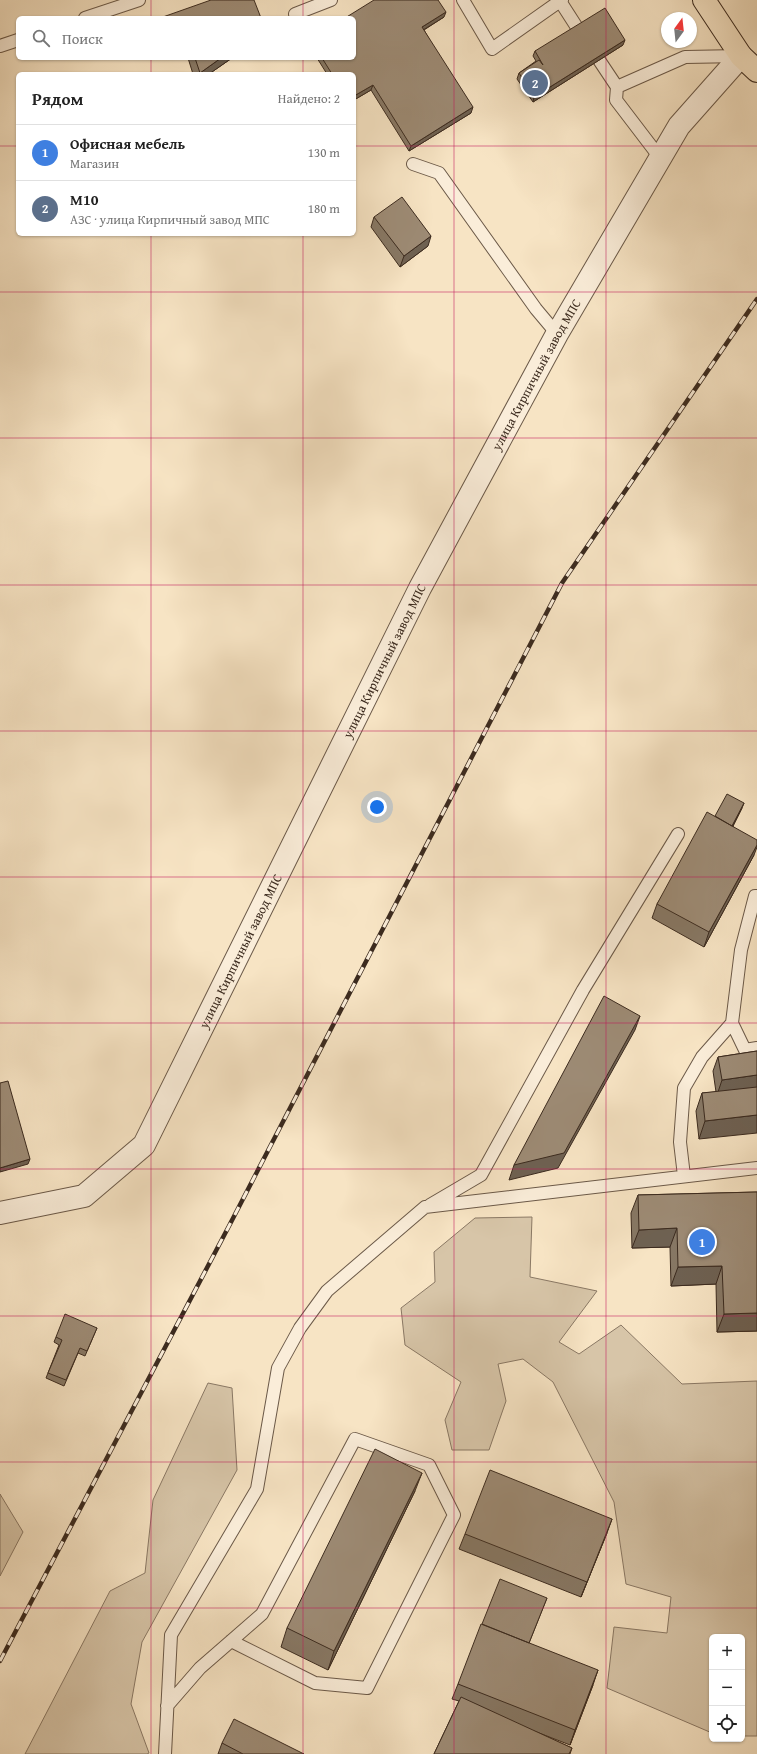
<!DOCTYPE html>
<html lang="ru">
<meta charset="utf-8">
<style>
:root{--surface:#fff;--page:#f2f2f2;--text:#222;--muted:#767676;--line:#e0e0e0;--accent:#8f2418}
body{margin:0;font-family:"Gentium Book Plus",serif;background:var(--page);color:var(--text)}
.controls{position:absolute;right:12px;bottom:12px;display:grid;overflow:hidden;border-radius:6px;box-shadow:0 1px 3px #0004}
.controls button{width:36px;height:36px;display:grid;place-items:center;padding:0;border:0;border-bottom:1px solid var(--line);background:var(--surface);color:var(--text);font:20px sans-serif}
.compass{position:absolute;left:661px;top:12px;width:36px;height:36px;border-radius:50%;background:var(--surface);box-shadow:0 1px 3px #0004;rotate:15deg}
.you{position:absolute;left:377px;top:807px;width:14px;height:14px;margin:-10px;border:3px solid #fff;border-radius:50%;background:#1a73e8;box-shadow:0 0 0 6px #1a73e833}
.badge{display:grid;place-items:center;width:26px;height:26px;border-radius:50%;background:var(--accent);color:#fff;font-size:13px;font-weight:700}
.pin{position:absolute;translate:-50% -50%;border:2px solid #fff;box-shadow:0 1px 4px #0006}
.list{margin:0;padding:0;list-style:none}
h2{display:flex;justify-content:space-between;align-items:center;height:52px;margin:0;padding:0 16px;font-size:17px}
h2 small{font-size:13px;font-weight:400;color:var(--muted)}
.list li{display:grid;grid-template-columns:26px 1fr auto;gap:12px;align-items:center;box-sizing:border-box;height:56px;padding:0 16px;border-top:1px solid var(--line)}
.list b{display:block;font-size:15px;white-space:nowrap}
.list p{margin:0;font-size:13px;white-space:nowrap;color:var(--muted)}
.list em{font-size:13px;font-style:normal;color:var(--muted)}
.icon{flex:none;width:22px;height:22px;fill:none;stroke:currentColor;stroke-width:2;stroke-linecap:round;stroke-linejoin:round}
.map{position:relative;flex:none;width:757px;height:1754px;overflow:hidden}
.search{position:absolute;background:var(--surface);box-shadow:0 1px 3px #0004;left:16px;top:16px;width:340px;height:44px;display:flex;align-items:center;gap:10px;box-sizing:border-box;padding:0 14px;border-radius:6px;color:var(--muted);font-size:15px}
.panel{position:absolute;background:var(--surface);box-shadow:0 1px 3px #0004;left:16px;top:72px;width:340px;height:164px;border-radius:6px}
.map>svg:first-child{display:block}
</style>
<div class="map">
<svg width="757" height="1754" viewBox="0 0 757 1754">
<rect width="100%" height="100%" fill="#f7e4c4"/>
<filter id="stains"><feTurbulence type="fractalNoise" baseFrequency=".005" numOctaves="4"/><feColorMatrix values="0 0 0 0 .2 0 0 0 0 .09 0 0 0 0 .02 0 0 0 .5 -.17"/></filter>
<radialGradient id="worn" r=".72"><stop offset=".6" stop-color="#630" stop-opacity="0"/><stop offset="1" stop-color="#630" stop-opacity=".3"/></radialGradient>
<path fill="#d7c5a8" stroke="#8a7864" d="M532 1217 530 1277 597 1291 559 1342 579 1354 621 1325 682 1384 757 1381V1736H742V1637H712V1733L607 1688 614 1627 667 1633 671 1597 626 1584 614 1502 553 1382 523 1359 498 1364 506 1401 489 1450H452L445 1420 461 1382 405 1345 401 1308 435 1282 434 1252 475 1218Z
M208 1383 232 1388 237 1470 142 1642 131 1704 149 1753 147 1754H25L110 1591 145 1573 153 1500Z
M0 1494 23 1532 0 1576Z"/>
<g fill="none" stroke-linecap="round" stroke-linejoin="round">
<g stroke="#6b5948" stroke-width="14">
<path id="lane" d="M463 0 492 49 560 1
M562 0 560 1 578 29
M295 14 331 0
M85 18 139 0
M0 46 18 40
M599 60 617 87 685 57 741 56
M617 87 616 100 661 159
M413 164 439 173 536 309 557 334
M757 896H755L741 950 732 1023 745 1050 757 1048
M684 1176 680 1142 684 1088 702 1057 732 1023
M430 1205 481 1175 583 990 678 834
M167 1706 200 1668 262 1614 355 1439 429 1465 454 1515 367 1688 315 1683 231 1641
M165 1754 171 1635 257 1489 278 1368 300 1328 327 1291 425 1207 757 1168"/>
</g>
<g stroke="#6b5948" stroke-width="24">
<g id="street">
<path id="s1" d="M0 1213 84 1196 144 1145 420 588 557 334 679 126 741 56"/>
</g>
</g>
<g stroke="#3c2b1f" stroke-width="24">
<path id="primary" d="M704 0 741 56 757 71"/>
</g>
<use href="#lane" stroke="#faedd9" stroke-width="12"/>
<use href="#street" stroke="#faedd9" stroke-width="22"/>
<use href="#primary" stroke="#f7e4c4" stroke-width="22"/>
<g stroke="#3c2b1f" stroke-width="4.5">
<path id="rail" d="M0 1661 229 1226 562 583 757 299"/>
</g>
<use href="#rail" stroke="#faedd9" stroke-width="3" stroke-dasharray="9" stroke-linecap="butt"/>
</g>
<path fill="#877865" stroke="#3c2b1f" d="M444 17 424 30 471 113 409 151 371 90 354 100V74H327L317 58H354Z
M623 45 533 102 517 79 519 73 536 61 533 56 535 51Z
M188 58H232L209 74H193Z
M374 217 428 246 400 267 371 227Z
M742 808 733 826 754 855 704 947 652 918 657 904 715 816Z
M757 1051 699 1139 696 1111 702 1093 716 1092 713 1071 718 1057Z
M757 1192V1331L717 1332 716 1284 671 1286 670 1247 632 1248 631 1213 638 1195Z
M97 1328 85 1356 78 1353 64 1386 46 1378 59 1345 54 1342 56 1337Z
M415 1491 328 1670 281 1647 287 1628Z
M607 1533 581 1597 459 1549 465 1534Z
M547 1598 529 1643 593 1685 570 1745 534 1731 572 1748 570 1754H434L459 1701 452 1699 458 1684Z
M222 1743 304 1754H218Z"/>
<path fill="#6e6152" stroke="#3c2b1f" d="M446 12 444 17 420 32 422 27Z
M625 40 623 45 533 102 534 97Z
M221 58H232L209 74H199L200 73Z
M373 85 371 90 354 100V96Z
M473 107 471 113 409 151 411 146Z
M431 236 428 246 400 267 404 256Z
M744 803 742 808 727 838 729 832Z
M757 845V847L754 855 704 947 709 932Z
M640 1016 635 1030 558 1168 509 1180 514 1165Z
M757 1075V1089L717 1095 722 1080Z
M757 1115V1133L699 1139 705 1121Z
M30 1159 28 1164 0 1172V1168Z
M677 1228 670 1247 632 1248 639 1230Z
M722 1266 716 1284 671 1286 678 1267Z
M757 1313V1331L717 1332 724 1314Z
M422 1473 415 1491 328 1670 334 1651Z
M612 1519 607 1533 581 1597 587 1582Z
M598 1670 593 1685 570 1745 575 1730Z"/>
<path fill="#9d8b75" stroke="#3c2b1f" d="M211 0H254L261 18H160Z
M374 0H438L446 12 422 27 473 107 411 146 373 85 354 96V74H332L322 58H354V18H345Z
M605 8 625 40 534 97 519 73 539 60 543 65 535 51Z
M195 58H221L200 73Z
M402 197 431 236 404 256 374 217Z
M727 794 744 803 732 826 715 816Z
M707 812 757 840V845L709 932 657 904Z
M604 996 640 1016 564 1153 514 1165Z
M757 1051V1075L722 1080 718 1057Z
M8 1081 30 1159 0 1168V1083Z
M757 1087V1115L705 1121 702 1093Z
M757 1192V1313L724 1314 722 1266 678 1267 677 1228 639 1230 638 1195Z
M65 1314 97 1328 87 1351 80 1348 66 1380 48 1373 62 1340 56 1337Z
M375 1449 422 1473 334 1651 287 1628Z
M490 1470 612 1519 587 1582 465 1534Z
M500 1579 547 1598 529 1643 482 1624Z
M481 1624 598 1670 575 1730 458 1684Z
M461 1697 572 1748 569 1754H434Z
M234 1719 304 1754H243L222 1743Z"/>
<path fill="none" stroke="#c2185b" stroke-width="1" stroke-opacity="0.55" d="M151 0V18M303 0V18M454 0V1754M606 0V1754M151 58V74M303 58V74M0 146H18M354 146H757M151 234V1754M303 234V1754M0 292H757M0 438H757M0 585H757M0 731H757M0 877H757M0 1023H757M0 1169H757M0 1316H757M0 1462H757M0 1608H757"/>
<g text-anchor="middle" stroke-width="3.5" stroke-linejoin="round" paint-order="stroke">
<g font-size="13" fill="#3c2b1f" stroke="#faedd9">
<text dy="5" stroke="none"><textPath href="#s1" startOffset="1029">улица Кирпичный завод МПС</textPath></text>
<text dy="5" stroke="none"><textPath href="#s1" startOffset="705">улица Кирпичный завод МПС</textPath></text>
<text dy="5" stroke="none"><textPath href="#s1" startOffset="381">улица Кирпичный завод МПС</textPath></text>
</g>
</g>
<rect width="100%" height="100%" filter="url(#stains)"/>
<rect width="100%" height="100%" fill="url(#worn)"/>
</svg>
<div class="controls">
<button>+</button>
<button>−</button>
<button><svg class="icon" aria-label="locate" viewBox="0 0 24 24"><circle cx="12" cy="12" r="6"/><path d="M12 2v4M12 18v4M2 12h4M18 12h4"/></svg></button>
</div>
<svg class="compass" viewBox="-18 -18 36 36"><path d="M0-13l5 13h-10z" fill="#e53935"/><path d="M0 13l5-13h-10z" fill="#767676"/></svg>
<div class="you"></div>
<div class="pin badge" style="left:702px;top:1242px;background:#3f7fe0">1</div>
<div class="pin badge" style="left:535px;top:83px;background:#5c6f8a">2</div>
<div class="search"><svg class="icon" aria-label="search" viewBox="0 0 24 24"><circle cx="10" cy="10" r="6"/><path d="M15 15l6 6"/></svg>Поиск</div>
<section class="panel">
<h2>Рядом<small>Найдено: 2</small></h2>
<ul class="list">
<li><span class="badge" style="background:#3f7fe0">1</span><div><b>Офисная мебель</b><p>Магазин</p></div><em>130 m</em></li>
<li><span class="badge" style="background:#5c6f8a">2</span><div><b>M10</b><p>АЗС · улица Кирпичный завод МПС</p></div><em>180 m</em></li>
</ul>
</section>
</div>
